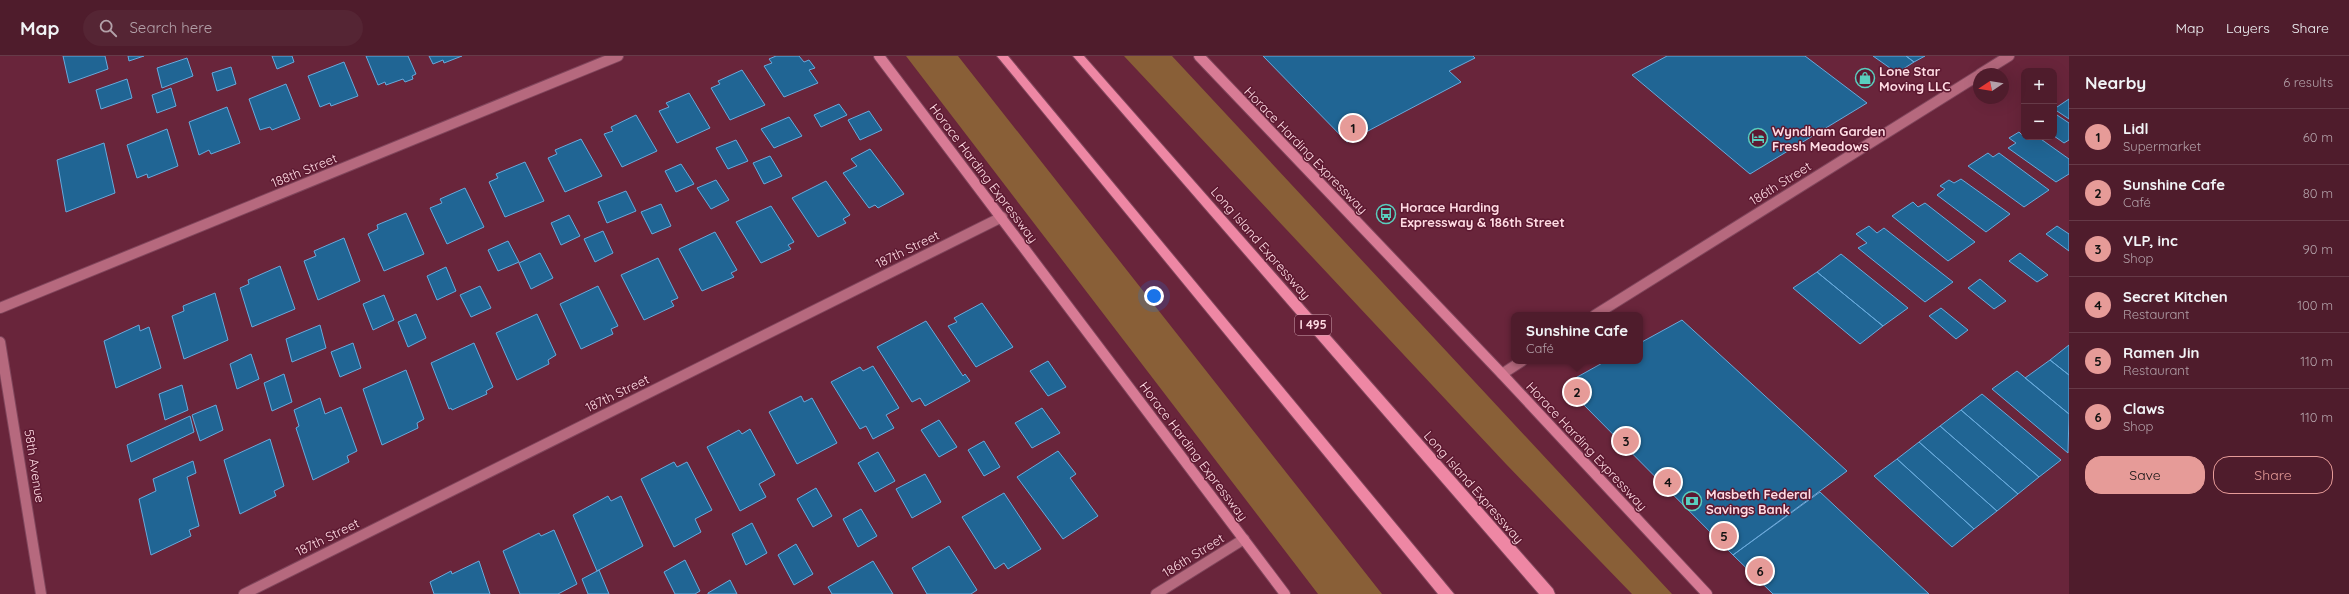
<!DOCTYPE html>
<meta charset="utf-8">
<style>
:root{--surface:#4f1c2c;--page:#552534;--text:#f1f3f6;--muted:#b3a1a9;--line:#663a48;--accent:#e69b98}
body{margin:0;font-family:Quicksand,sans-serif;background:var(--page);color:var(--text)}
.controls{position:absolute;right:12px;top:12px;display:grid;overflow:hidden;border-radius:8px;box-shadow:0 4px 16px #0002}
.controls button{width:36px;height:36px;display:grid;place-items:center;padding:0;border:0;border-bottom:1px solid var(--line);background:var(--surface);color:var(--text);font:20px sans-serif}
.compass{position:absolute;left:1973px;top:12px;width:36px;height:36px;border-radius:50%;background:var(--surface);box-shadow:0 4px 16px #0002;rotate:258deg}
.you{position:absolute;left:1154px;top:240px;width:14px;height:14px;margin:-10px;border:3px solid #fff;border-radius:50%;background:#1a73e8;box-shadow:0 0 0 6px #1a73e833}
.badge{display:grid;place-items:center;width:26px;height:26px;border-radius:50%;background:var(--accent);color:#111;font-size:13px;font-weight:700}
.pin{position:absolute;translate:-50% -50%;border:2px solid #fff;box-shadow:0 1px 4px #0006}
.popup{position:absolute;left:1511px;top:256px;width:132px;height:52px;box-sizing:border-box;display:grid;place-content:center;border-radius:8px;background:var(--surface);filter:drop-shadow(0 1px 3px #0005);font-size:13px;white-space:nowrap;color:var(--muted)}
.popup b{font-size:15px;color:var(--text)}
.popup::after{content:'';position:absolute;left:50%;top:100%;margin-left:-8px;border:8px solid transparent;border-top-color:var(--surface)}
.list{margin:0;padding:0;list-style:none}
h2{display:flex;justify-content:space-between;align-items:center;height:52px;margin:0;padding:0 16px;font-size:17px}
h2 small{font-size:13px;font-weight:400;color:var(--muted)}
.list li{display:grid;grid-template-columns:26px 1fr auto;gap:12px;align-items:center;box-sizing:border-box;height:56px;padding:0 16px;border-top:1px solid var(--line)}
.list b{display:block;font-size:15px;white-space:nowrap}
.list p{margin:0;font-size:13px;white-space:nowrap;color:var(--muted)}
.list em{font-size:13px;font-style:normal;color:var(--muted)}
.actions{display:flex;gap:8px;padding:12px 16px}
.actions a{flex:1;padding:9px 0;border:1px solid var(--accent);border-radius:16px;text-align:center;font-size:14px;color:var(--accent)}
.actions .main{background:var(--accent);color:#111}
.icon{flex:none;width:22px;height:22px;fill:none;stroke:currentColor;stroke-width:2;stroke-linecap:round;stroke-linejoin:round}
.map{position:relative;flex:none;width:2069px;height:538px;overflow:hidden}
header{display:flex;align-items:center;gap:24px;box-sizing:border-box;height:56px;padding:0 20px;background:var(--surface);border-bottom:1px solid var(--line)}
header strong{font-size:19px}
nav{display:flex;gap:22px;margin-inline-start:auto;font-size:14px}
.search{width:280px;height:36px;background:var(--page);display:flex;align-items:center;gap:10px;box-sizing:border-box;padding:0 14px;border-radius:22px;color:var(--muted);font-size:15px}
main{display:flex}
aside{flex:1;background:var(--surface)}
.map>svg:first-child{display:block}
</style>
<header>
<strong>Map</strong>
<div class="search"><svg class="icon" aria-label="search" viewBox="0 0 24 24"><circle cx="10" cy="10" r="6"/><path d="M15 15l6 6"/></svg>Search here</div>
<nav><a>Map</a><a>Layers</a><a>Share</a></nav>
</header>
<main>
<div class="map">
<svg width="2069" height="538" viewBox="0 0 2069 538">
<rect width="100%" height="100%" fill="#69253b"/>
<path fill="#895f37" d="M906 0H958L1382 538H1318Z
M1124 0H1172L1672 538H1632L1506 408Z"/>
<path fill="#206594" stroke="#68aadc" d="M63 0H105L108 13 69 27Z
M128 0H144L129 5Z
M272 0H292L294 6 277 13Z
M366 0H408L416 18 412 20 413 23 405 26 403 23 386 29 385 26 378 29Z
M429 0H462L444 7 443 4 433 8Z
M776 0H799L804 6 809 4 815 12 809 14 818 27 784 41 764 10 772 7 769 3Z
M1263 0H1473L1475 2 1449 15 1461 26 1347 86Z
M1667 0H1805L1867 47 1750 118 1632 19Z
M1873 0H1906L1914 6 1897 17Z
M1906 0H1925L1914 6Z
M187 2 193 20 162 32 157 12Z
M344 6 358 40 331 50 330 47 320 51 308 20Z
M231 11 236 28 217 35 212 17Z
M742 14 765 49 730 64 711 32 720 28 718 25Z
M127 23 132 42 101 53 96 34Z
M286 28 300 63 272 74 270 71 260 74 249 43Z
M171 32 176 50 157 57 152 39Z
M689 37 710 72 677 87 659 55 669 51 666 47Z
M2069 43V63L2054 53Z
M839 48 847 59 821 71 814 59Z
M227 51 240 87 211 98 209 94 199 99 189 66Z
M869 55 882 74 860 84 848 64Z
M2054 57 2069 67V84L2064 87 2054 80Z
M636 59 657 95 622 111 604 78 613 75 611 71Z
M789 61 802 80 774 92 761 73Z
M167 73 178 110 148 122 147 118 137 122 127 89Z
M2019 76 2024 81H2038L2069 103V118L2056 126 2008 92 2016 87 2009 82Z
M581 83 602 120 565 136 548 102 557 98 555 94Z
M736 84 748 105 728 113 716 92Z
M104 87 115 137 66 156 57 104Z
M870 93 904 138 878 152 875 149 869 152 843 117 857 110 851 103Z
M1988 97 1993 101 1999 97 2049 134 2024 151 1968 110Z
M770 100 782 120 764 128 753 107Z
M525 106 544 145 505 161 489 126 498 122 496 118Z
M681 108 694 128 676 136 665 115Z
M1961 123 2010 158 1986 176 1937 139 1945 133 1940 130 1949 124 1954 127Z
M716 124 729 144 711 153 697 132Z
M826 125 850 159 843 163 846 167 818 181 792 142Z
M465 132 484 171 447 188 430 152 442 147 440 143Z
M626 135 636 155 607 167 598 146Z
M1913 146 1918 151 1925 147 1975 186 1948 205 1892 160Z
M661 148 671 170 652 178 641 156Z
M771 150 794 186 788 189 791 193 761 207 736 166Z
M406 157 424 198 384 215 368 178 378 173 377 169Z
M569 159 580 180 561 189 551 167Z
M1869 170 1877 177 1884 172 1953 226 1925 246 1858 192 1867 187 1856 178Z
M2057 170 2069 178V195L2046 178Z
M603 175 613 197 595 206 584 183Z
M715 176 737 214 731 217 734 221 702 235 679 193Z
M344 182 360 225 318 244 304 205 316 200 314 195Z
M508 185 519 206 498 215 488 194Z
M540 197 553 222 531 233 519 207Z
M2020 197 2048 219 2037 226 2009 205Z
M1841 198 1908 252 1883 270 1817 216Z
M658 202 678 242 671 245 674 250 644 264 621 219Z
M280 210 295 253 252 271 240 232 249 228 248 224Z
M446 211 456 235 437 244 427 220Z
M1817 216 1883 270 1860 288 1793 232Z
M1980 223 2006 245 1994 253 1968 232Z
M480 230 491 252 471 261 460 239Z
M598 230 618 270 611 273 613 278 581 293 560 248Z
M215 237 228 284 184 303 172 260 184 255 183 250Z
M384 239 394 264 373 274 363 248Z
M982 247 1013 291 976 311 948 270 957 266 954 262Z
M1941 252 1968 274 1956 283 1929 260Z
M416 258 426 282 408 291 398 266Z
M537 258 556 299 548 304 549 308 517 324 496 277Z
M1682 264 1847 415 1733 499 1570 335V325L1606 305H1640V287Z
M926 265 963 320 965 318 970 325 925 350 920 342 912 346 877 291Z
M139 269 140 275 149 271 161 312 116 332 104 285Z
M320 269 326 292 292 306 286 283Z
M353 287 361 312 340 321 331 296Z
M474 287 493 331 486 335 487 338 452 354 451 352 449 353 431 307Z
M2069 289V319L2050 304Z
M251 298 259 323 237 333 230 308Z
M2050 304 2069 319V358L2025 322Z
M1048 305 1066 331 1048 340 1030 315Z
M873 310 899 352 886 359 894 372 873 383 866 370 860 373 831 326 860 311 863 315Z
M406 314 424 363 417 367 418 372 382 389 363 333Z
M2017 315 2069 358 2068 397 1992 333Z
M284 318 292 346 272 355 264 327Z
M182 329 188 354 165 364 159 338Z
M1982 338 2061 404 2039 421 1961 354Z
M801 340 804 346 812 342 837 387 797 408 769 356Z
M320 342 325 358 341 351 357 395 347 400 349 406 313 424 296 372 299 370 294 354Z
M216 349 223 374 200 385 192 359Z
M1042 352 1060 377 1032 392 1015 367Z
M1961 354 2039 421 2018 438 1940 370Z
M190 360 194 376 131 406 127 389Z
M939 364 957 391 939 401 921 374Z
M1940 370 2018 438 1997 455 1919 386Z
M750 373 775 419 759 428 766 441 740 455 707 391 739 374 742 378Z
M270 383 284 430 274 435 276 440 240 458 224 404Z
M984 385 1000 411 984 420 968 394Z
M1919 386 1997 455 1974 473 1897 403Z
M1058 395 1076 418 1070 422 1098 460 1063 483 1017 421Z
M878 396 895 425 875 436 858 407Z
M1897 403 1974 473 1952 491 1874 420Z
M193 405 196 417 187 421 199 470 189 474 191 480 151 499 139 443 156 435 153 423Z
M674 406 677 411 687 406 712 454 695 463 701 476 674 491 641 423Z
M925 418 941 446 912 462 896 433Z
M816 432 832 460 813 471 797 443Z
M1820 436 1929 538H1773L1733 499Z
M1004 437 1041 493 1008 513 1004 507 995 513 962 461Z
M608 440 611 445 621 440 643 490 597 515 573 459Z
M861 453 877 480 858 491 843 463Z
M752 467 767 497 746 509 732 478Z
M554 474 577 528 558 538H520L503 495 539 477 541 480Z
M796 488 813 518 794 529 778 499Z
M949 490 977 534 971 538H927L912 512Z
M685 504 700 535 695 538H675L664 516Z
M479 505 490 538H434L430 526 451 515 452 518Z
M873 505 893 538H832L828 531Z
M599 514 609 538H588L582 523Z
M730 524 737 538H708V537Z"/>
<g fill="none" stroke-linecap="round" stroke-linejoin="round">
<g stroke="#81465c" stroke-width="12">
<path id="minor" d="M1980 18 2009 0
M0 252 618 0
M1595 259 1979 19
M0 286 41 538
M1502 318 1522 305
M244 538 1002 161
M1156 538 1244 483"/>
</g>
<g stroke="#81465c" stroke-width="12">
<path id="major" d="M879 0 1285 538
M1199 0 1502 318 1707 538"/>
</g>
<g stroke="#81465c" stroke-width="2">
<path id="highway" d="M997 0H1008L1454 538H1438Z
M1073 0H1084L1553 533 1555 538H1539Z"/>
</g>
<use href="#minor" stroke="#b6697e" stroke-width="10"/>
<use href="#major" stroke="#d87b95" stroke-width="10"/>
<use href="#highway" fill="#ee87a4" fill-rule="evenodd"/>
</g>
<defs>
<g id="shop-ring" transform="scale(1)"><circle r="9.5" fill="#5d1931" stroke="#5acebe" stroke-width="1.5"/><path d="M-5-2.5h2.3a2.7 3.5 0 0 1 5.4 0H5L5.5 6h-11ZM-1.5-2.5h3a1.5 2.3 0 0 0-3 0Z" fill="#5acebe"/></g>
<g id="hotel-ring" transform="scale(1)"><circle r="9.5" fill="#5d1931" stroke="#5acebe" stroke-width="1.5"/><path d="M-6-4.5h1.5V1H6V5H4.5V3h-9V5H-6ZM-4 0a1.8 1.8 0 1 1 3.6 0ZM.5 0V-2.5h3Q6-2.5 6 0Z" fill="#5acebe"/></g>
<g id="bus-ring" transform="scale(1)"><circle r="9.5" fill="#5d1931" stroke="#5acebe" stroke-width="1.5"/><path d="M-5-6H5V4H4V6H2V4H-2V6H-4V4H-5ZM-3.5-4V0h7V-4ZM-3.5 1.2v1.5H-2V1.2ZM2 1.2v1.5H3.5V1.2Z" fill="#5acebe"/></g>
<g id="bank-ring" transform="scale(1)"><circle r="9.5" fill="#5d1931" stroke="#5acebe" stroke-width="1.5"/><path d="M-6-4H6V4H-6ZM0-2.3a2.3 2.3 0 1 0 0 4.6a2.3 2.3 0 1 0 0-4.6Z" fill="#5acebe"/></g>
</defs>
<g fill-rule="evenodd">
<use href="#shop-ring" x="1865" y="22"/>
<use href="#hotel-ring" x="1758" y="82"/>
<use href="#bus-ring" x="1386" y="158"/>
<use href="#bank-ring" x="1692" y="445"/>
</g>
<g text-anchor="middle" stroke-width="3" stroke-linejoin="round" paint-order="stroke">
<rect fill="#5d1931" stroke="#cea1ae" stroke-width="1" x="1295" y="259" width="36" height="20" rx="3"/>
<g font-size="12" font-weight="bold" fill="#ffdbe3">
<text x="1313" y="273">I 495</text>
</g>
<g font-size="13" font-weight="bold" fill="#ffdbe3" stroke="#5d1931" text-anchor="start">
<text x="1879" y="20">Lone Star<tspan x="1879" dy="15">Moving LLC</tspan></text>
<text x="1772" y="80">Wyndham Garden<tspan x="1772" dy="15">Fresh Meadows</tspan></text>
<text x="1400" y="156">Horace Harding<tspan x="1400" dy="15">Expressway &amp; 186th Street</tspan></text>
<text x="1706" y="443">Masbeth Federal<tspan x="1706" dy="15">Savings Bank</tspan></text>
</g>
<g font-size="13" fill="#ffdbe3" stroke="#5d1931">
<text transform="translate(1306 94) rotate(46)" y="5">Horace Harding Expressway</text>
<text transform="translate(304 114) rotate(-22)" y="5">188th Street</text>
<text transform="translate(984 117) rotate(53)" y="5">Horace Harding Expressway</text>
<text transform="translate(1780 127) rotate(-32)" y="5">186th Street</text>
<text transform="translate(1261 187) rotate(49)" y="5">Long Island Expressway</text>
<text transform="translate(907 193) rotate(-26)" y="5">187th Street</text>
<text transform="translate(617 337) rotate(-26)" y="5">187th Street</text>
<text transform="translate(1587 390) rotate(47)" y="5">Horace Harding Expressway</text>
<text transform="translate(1194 395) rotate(53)" y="5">Horace Harding Expressway</text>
<text transform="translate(35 410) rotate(81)" y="5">58th Avenue</text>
<text transform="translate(1474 431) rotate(49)" y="5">Long Island Expressway</text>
<text transform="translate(327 481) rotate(-26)" y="5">187th Street</text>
<text transform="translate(1193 499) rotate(-32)" y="5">186th Street</text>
</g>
</g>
</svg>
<div class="controls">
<button>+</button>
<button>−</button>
</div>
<svg class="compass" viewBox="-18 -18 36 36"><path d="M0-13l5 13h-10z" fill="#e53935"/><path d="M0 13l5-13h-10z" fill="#b3a1a9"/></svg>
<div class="you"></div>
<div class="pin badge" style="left:1353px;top:72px">1</div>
<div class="pin badge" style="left:1577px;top:336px">2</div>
<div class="popup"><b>Sunshine Cafe</b>Café</div>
<div class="pin badge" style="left:1626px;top:385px">3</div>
<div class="pin badge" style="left:1668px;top:426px">4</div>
<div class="pin badge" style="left:1724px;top:480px">5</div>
<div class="pin badge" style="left:1760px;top:515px">6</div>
</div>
<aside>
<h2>Nearby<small>6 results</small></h2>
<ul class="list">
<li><span class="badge">1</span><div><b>Lidl</b><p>Supermarket</p></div><em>60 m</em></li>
<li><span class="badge">2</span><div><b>Sunshine Cafe</b><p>Café</p></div><em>80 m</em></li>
<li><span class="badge">3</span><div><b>VLP, inc</b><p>Shop</p></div><em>90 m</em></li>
<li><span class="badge">4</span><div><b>Secret Kitchen</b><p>Restaurant</p></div><em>100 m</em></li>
<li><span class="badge">5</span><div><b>Ramen Jin</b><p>Restaurant</p></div><em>110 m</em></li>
<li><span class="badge">6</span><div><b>Claws</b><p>Shop</p></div><em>110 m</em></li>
</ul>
<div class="actions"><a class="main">Save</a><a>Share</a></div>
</aside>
</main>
